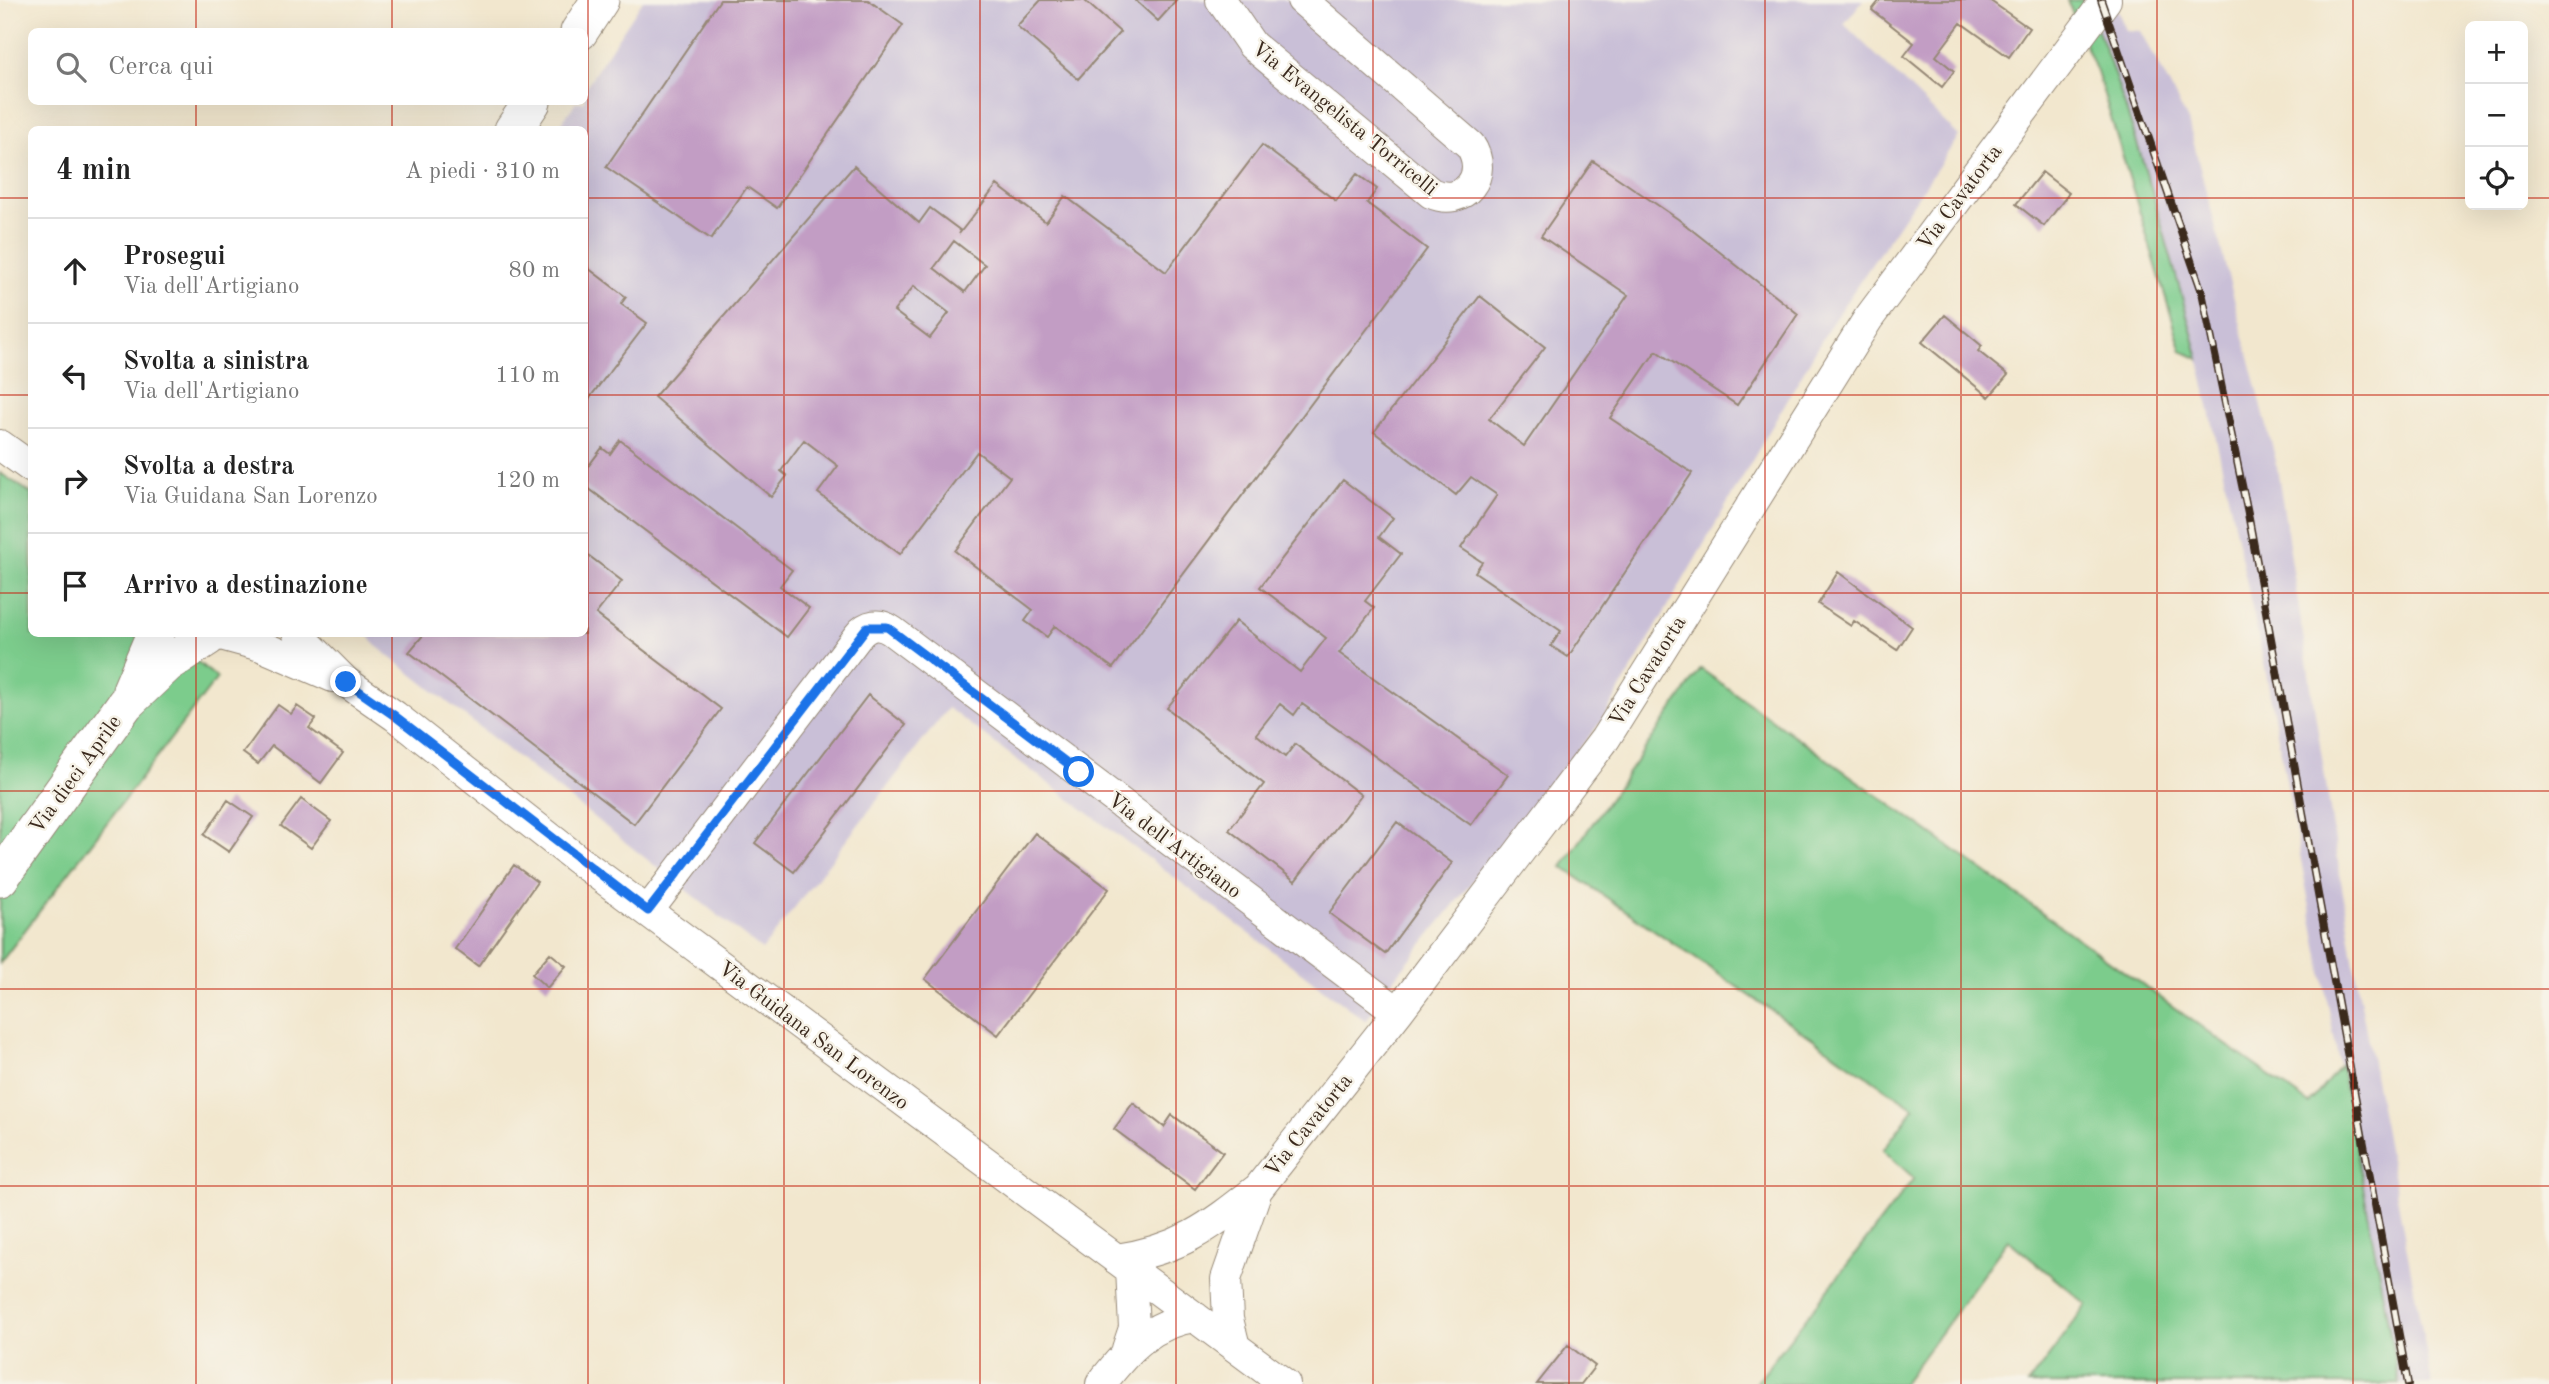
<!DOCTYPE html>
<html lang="it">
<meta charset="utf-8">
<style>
:root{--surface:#fff;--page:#f6f6f6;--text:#222;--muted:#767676;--line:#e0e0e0}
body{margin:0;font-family:"Old Standard TT",serif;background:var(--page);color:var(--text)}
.controls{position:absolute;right:21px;top:21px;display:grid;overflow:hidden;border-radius:10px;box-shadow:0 7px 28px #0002}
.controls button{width:63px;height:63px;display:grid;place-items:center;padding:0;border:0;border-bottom:2px solid var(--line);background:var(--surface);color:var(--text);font:35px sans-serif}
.stop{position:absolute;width:21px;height:21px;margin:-16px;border:5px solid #1a73e8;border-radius:50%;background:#fff}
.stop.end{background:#1a73e8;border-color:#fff;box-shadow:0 2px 7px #0008}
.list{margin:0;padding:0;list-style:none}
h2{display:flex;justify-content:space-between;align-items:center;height:91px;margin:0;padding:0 28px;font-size:30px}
h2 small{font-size:23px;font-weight:400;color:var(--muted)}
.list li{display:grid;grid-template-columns:46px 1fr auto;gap:21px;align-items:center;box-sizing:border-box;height:105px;padding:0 28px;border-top:2px solid var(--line)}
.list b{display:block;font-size:26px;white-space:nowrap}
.list p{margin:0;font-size:23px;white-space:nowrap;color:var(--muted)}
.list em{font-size:23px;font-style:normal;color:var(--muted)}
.icon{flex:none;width:38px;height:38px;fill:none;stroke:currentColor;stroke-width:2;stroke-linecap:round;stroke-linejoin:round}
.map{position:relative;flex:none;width:2549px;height:1384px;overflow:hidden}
.search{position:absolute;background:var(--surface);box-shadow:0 7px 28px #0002;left:28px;top:28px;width:560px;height:77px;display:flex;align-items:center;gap:18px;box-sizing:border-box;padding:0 24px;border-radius:10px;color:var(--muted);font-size:26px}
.panel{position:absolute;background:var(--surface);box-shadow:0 7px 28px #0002;left:28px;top:126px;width:560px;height:511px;border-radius:10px}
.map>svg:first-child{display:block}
</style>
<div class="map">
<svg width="2549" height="1384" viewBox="0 0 2549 1384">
<rect width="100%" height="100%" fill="#f7f3e8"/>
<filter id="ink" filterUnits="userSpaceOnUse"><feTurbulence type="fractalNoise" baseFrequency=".0143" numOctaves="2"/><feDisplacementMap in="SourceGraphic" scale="14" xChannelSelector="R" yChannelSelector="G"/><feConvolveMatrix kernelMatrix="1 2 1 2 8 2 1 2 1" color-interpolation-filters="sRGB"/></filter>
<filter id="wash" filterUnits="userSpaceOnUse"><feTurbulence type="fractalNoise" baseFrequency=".00686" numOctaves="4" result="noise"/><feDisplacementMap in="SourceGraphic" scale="28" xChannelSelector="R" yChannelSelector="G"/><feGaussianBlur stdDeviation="1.57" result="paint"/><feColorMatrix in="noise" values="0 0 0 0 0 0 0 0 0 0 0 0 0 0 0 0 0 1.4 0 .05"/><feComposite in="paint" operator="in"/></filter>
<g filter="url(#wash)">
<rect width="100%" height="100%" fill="#f2e7ce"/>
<path fill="#c9bfd7" d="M643 0H1863L1844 24 1959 136 1831 324 1603 719 1391 983 1366 1021 948 708 762 950 375 645 368 634H584V130L557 129 576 102H584L585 88Z
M2086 0H2113L2126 30 2141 31 2188 121 2276 461 2356 977 2432 1384H2399L2267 678 2199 359 2165 233 2108 53Z"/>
<path fill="#7ccc8c" stroke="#5c7b55" stroke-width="2" d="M2067 0H2086C2133 116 2166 238 2199 359L2182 351 2097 72Z
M0 473 31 493 32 634H163L217 678 0 963Z
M1701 669 2309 1104 2341 1065 2399 1384H2028L2087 1305 2008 1240 1903 1384H1755L1914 1178 1883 1150 1914 1108 1562 867Z"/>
<g id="blocks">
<path fill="#c29dc4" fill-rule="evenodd" d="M720 0H868L903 25 777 208 747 187 711 239 606 167Z
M1041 0H1084L1120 32 1078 79 1017 26Z
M1135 0H1177L1158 21Z
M1880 0H1989L2029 28 2009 57 1961 23 1936 56 1954 71 1942 87 1904 56 1914 43 1872 10Z
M1262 145 1336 201 1357 174 1377 189 1367 203 1427 249 1113 668 1055 626 1047 637 1025 621 1033 610 955 551 1010 477 977 452 900 554 818 493 838 466 804 440 781 471 787 476 771 497 654 397 854 166 919 223 930 208 961 231 959 234 997 185 1046 222 1065 196 1166 272ZM954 241 985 265 965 292 934 268ZM914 286 949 313 930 338 894 311Z
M1593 161 1678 219 1798 314 1737 405 1656 351 1610 418 1692 473 1568 657 1551 646 1561 631 1475 572 1482 562 1461 548 1497 495 1471 477 1456 495 1374 432 1480 296 1545 347 1489 419 1524 446 1628 295 1541 236Z
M2042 172 2069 193 2044 226 2016 204Z
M584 265 626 297 621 304 647 323 584 405Z
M1945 315 1982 346 1978 351 2008 375 1989 397 1922 342Z
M620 440 792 570 780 586 809 608 787 637 584 485V472L602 448 610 454Z
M1343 480 1393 518 1379 537 1401 554 1365 601 1374 608 1339 653 1508 775 1471 825 1302 704 1294 715 1280 704 1256 734 1285 757 1295 744 1361 795 1295 881 1229 830 1264 784 1167 708 1236 621 1300 672 1326 638 1260 587Z
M584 552 622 581 596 614 721 709 634 824 409 652 424 634H584Z
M1838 572 1912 627 1897 650 1854 621 1851 626 1818 604Z
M868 695 906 725 794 872 755 843Z
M278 705 291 714 297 706 316 719 309 728 343 753 321 783 272 746 258 764 243 753Z
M301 799 331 821 311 848 281 826Z
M228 800 253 817 229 852 204 835Z
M1397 822 1452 863 1385 954 1329 913Z
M1035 833 1109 889 998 1035 925 979Z
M514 865 537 882 478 966 455 949Z
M550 953 566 966 547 988 532 974Z
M1133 1103 1164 1127 1172 1115 1223 1152 1195 1189 1114 1129Z
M1568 1345 1595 1366 1581 1384H1537Z"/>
</g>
</g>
<g filter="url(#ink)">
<use href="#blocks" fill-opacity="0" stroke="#968876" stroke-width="2"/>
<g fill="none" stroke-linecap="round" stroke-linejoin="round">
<g stroke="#968876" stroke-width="32">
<path id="minor" d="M1221 0 1252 45 1431 193C1464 208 1490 175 1470 145L1302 0
M0 445 32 468
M298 634 346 682 395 716 577 859 1285 1384
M221 635 261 646 333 677
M648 911 858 636C867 624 880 622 892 631L1398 1012
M1116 1259C1179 1250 1208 1228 1256 1190
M1235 1347 1228 1319 1226 1279 1257 1190 1398 1012 1605 739 1868 319 2106 0
M1127 1349 1134 1328 1131 1269
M1101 1384C1127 1350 1151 1323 1195 1317"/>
</g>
<g stroke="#968876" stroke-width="39">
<path id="major" d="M579 32 600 0
M513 130 532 102
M131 690 155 634
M0 878 125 704 167 664 208 637"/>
</g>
<use href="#minor" stroke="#fff" stroke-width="30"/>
<use href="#major" stroke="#fff" stroke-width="37"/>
<g stroke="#3b2a1e" stroke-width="8">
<path id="rail" d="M2101 0 2202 292 2249 519 2408 1384"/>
</g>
<use href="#rail" stroke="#f7f3e8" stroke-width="5" stroke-dasharray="16" stroke-linecap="butt"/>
</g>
</g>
<g fill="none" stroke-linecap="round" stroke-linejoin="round" filter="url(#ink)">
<path stroke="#1a73e8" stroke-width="9" d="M346 682 395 716 648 911 867 627H887L1079 772"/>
</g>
<path fill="none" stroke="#c8321e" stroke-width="2" stroke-opacity="0.55" d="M196 0V32M392 0V32M588 0V1384M784 0V1384M980 0V1384M1176 0V1384M1373 0V1384M1569 0V1384M1765 0V1384M1961 0V1384M2157 0V1384M2353 0V1384M196 102V130M392 102V130M0 198H32M584 198H2470M2523 198H2549M0 395H32M584 395H2549M0 593H32M584 593H2549M196 634V1384M392 634V1384M0 791H2549M0 989H2549M0 1186H2549"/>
<g text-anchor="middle" stroke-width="5" stroke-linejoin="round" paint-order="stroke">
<g font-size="21" fill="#3b2a1e" stroke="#f7f3e8">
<text transform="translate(1345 118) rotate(39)" y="7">Via Evangelista Torricelli</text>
<text transform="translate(1959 197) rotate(-53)" y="7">Via Cavatorta</text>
<text transform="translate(1647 671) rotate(-58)" y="7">Via Cavatorta</text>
<text transform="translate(75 774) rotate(-54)" y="7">Via dieci Aprile</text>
<text transform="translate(1175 845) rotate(37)" y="7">Via dell'Artigiano</text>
<text transform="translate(814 1035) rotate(37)" y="7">Via Guidana San Lorenzo</text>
<text transform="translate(1308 1125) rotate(-51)" y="7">Via Cavatorta</text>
</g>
</g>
</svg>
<div class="controls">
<button>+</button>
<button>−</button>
<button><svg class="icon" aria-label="locate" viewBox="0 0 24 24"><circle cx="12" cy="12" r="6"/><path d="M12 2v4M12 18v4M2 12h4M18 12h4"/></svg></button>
</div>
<div class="stop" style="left:1079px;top:772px"></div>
<div class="stop end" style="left:346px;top:682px"></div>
<div class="search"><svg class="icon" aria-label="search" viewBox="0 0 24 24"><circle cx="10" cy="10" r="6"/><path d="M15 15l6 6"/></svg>Cerca qui</div>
<section class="panel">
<h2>4 min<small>A piedi · 310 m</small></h2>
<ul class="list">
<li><svg class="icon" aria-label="ahead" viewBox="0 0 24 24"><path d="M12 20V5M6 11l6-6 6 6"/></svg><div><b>Prosegui</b><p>Via dell'Artigiano</p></div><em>80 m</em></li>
<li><svg class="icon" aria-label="left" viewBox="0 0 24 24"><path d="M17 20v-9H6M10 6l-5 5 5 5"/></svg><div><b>Svolta a sinistra</b><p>Via dell'Artigiano</p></div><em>110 m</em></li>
<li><svg class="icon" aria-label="right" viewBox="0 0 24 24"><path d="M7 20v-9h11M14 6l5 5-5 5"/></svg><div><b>Svolta a destra</b><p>Via Guidana San Lorenzo</p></div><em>120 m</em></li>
<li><svg class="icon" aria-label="arrive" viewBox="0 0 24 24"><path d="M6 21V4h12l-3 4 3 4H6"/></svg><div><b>Arrivo a destinazione</b></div></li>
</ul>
</section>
</div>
